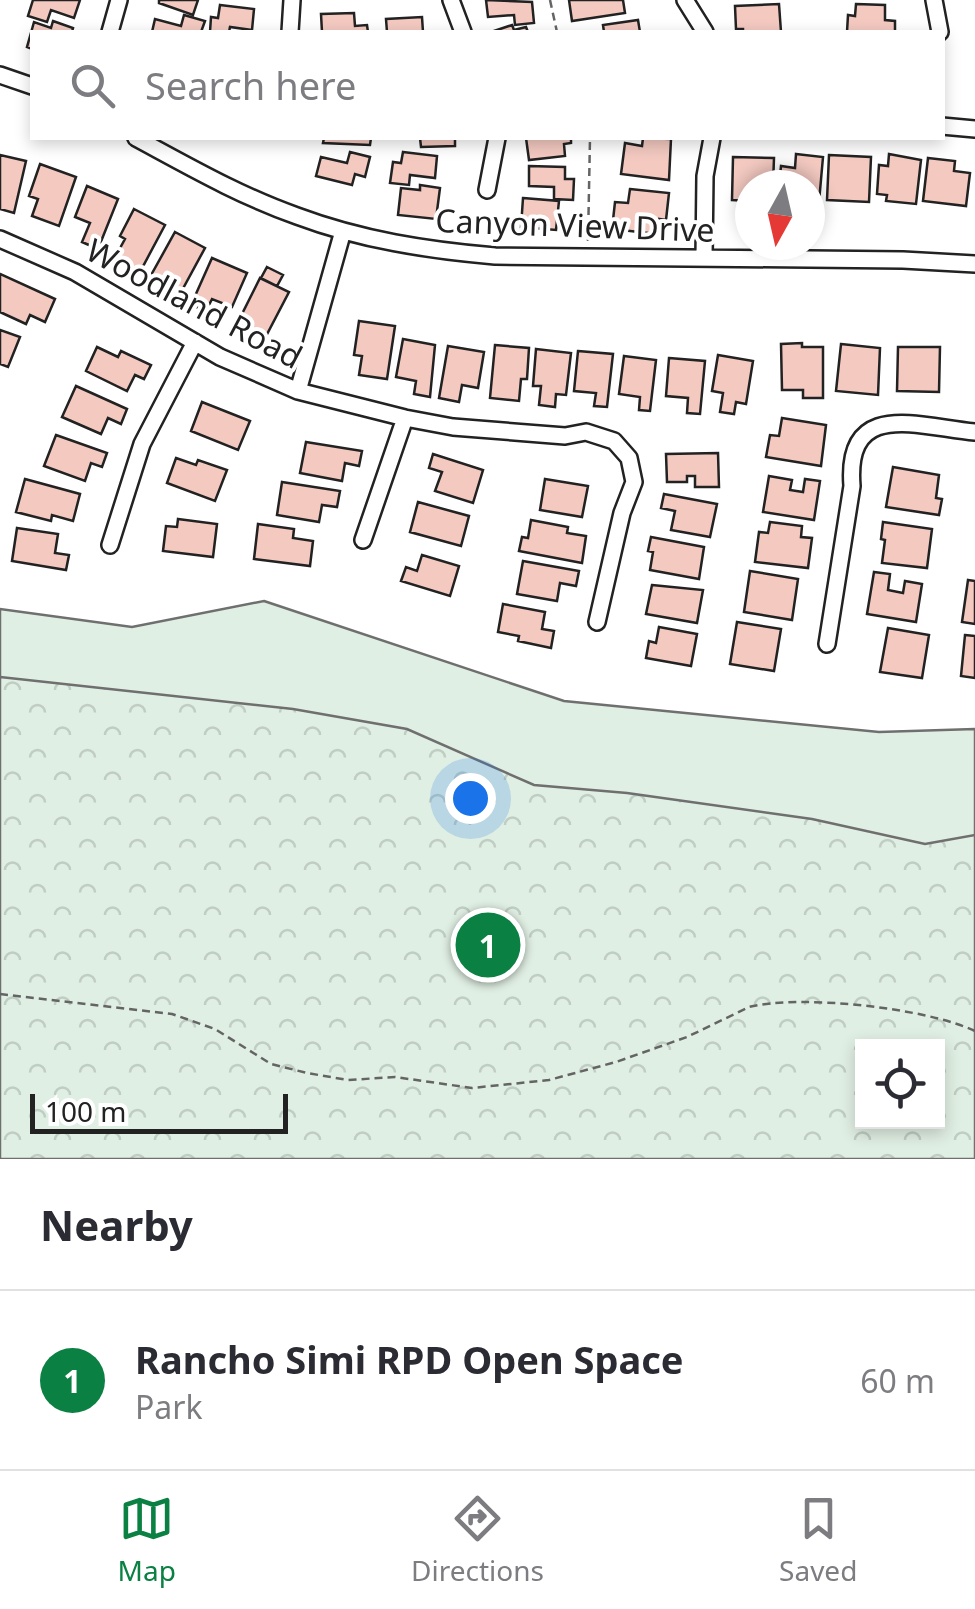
<!DOCTYPE html>
<style>
:root{--surface:#fff;--page:#f7f7f7;--text:#2b2b33;--muted:#7c7c81;--line:#e1e1e2;--accent:#0b8043}
body{margin:0;font-family:"Noto Sans",sans-serif;background:var(--page);color:var(--text)}
.controls{position:absolute;right:30px;bottom:30px;display:grid;overflow:hidden;border-radius:0px;box-shadow:0 5px 15px #0003}
.controls button{width:90px;height:90px;display:grid;place-items:center;padding:0;border:0;border-bottom:2px solid var(--line);background:var(--surface);color:var(--text);font:50px sans-serif}
.compass{position:absolute;left:735px;top:170px;width:90px;height:90px;border-radius:50%;background:var(--surface);box-shadow:0 5px 15px #0003;rotate:188deg}
.scale{position:absolute;left:30px;bottom:25px;width:258px;box-sizing:border-box;padding-left:10px;border:5px solid #222;border-top:0;font-size:28px;line-height:35px;white-space:nowrap;color:#222;-webkit-text-stroke:8px #fff;paint-order:stroke}
.you{position:absolute;left:470px;top:798px;width:35px;height:35px;margin:-25px;border:8px solid #fff;border-radius:50%;background:#1a73e8;box-shadow:0 0 0 15px #1a73e833}
.badge{display:grid;place-items:center;width:65px;height:65px;border-radius:50%;background:var(--accent);color:#fff;font-size:32px;font-weight:700}
.pin{position:absolute;translate:-50% -50%;border:5px solid #fff;box-shadow:0 2px 10px #0006}
.list{margin:0;padding:0;list-style:none}
h2{display:flex;justify-content:space-between;align-items:center;height:130px;margin:0;padding:0 40px;font-size:42px}
h2 small{font-size:32px;font-weight:400;color:var(--muted)}
.list li{display:grid;grid-template-columns:65px 1fr auto;gap:30px;align-items:center;box-sizing:border-box;height:180px;padding:0 40px;border-top:2px solid var(--line)}
.list b{display:block;font-size:38px;white-space:nowrap}
.list p{margin:0;font-size:32px;white-space:nowrap;color:var(--muted)}
.list em{font-size:32px;font-style:normal;color:var(--muted)}
.icon{flex:none;width:55px;height:55px;fill:none;stroke:currentColor;stroke-width:2;stroke-linecap:round;stroke-linejoin:round}
.map{position:relative;flex:none;width:975px;height:1159px;overflow:hidden}
.search{position:absolute;background:var(--surface);box-shadow:0 5px 15px #0003;left:30px;right:30px;top:30px;height:110px;display:flex;align-items:center;gap:25px;box-sizing:border-box;padding:0 35px;border-radius:0px;color:var(--muted);font-size:38px}
.sheet{height:310px;background:var(--surface)}
nav{display:flex;justify-content:space-around;align-items:center;box-sizing:border-box;height:140px;border-top:2px solid var(--line);background:var(--surface);font-size:28px;color:var(--muted)}
nav a{display:grid;justify-items:center;gap:5px}
nav .on{color:var(--accent)}
.map>svg:first-child{display:block}
</style>
<div class="map">
<svg width="975" height="1159" viewBox="0 0 975 1159">
<defs>
<pattern id="park-crowns" width="20" height="18" patternUnits="userSpaceOnUse" patternTransform="scale(2.5)"><rect width="20" height="18" fill="#e0efe3"/><path d="M2 6a3 3 0 1 1 6 0M12 15a3 3 0 1 1 6 0" fill="none" stroke="#c0cdc2"/></pattern>
</defs>
<rect width="100%" height="100%" fill="#fff"/>
<path fill="#e0efe3" stroke="#6f6f6f" stroke-width="2.5" fill-rule="evenodd" d="M264 601 564 701 879 732 975 729V1159H0V609L132 627ZM862 1046H938V1122H862Z"/>
<path fill="url(#park-crowns)" stroke="#6f6f6f" stroke-width="2.5" fill-rule="evenodd" d="M0 677 293 709 407 729 534 785 627 793 812 819 925 844 975 835V1159H0ZM862 1046H938V1122H862Z"/>
<path fill="#f3c9c0" stroke="#222" stroke-width="2.5" d="M33 0H80L74 18 51 10 47 22 28 16Z
M159 0H198L193 15 159 3Z
M486 0 532 2 534 23 515 25 514 15 488 17Z
M569 0H623L625 13 572 21Z
M779 4 781 32H743V29H736L735 6Z
M856 4 885 5V20L895 21V32H847L848 15 855 16Z
M220 5 254 9 252 30 230 27 229 32H210L211 17 218 18Z
M354 13 355 26 367 25 368 32H322L321 14Z
M184 15 205 21 201 32H152L155 19 181 26Z
M422 17 423 32H387L386 19Z
M638 20 640 32H604L603 25Z
M53 21 73 28 72 32H32V49L27 47 34 22 51 28Z
M512 25 514 30 526 27 528 32H491Z
M324 138H371L370 145 323 143Z
M420 138H455V146L421 147Z
M526 138H571V143L564 144 565 156 529 160Z
M643 138 671 139 669 180 621 174 625 143 642 146Z
M350 152 370 157 365 177 355 174 352 185 316 176 321 157 347 163Z
M403 152 437 156 435 178 410 175 409 185 390 183 393 162 401 163Z
M796 154 823 157 819 202H810V185H779L781 166 795 168Z
M889 154 921 160 916 204 886 201 887 195 877 194 879 165 888 166Z
M0 155 26 161 14 213 0 209Z
M829 155 871 157 869 202 827 200Z
M733 157 774 158 773 185H750V201L732 200Z
M928 158 955 161 954 171 970 173 966 206 923 201Z
M40 164 76 177 59 226 32 216 38 199 29 196Z
M529 166 565 167V179H574L573 200 554 199V187L529 186Z
M420 185 440 188 436 219 398 215 401 188 420 190Z
M87 186 118 199 98 249 82 242 90 223 75 217Z
M630 189 669 193 666 220 659 219 657 234 612 229 615 202 628 203Z
M523 198 559 201 556 230 521 227Z
M134 209 165 225 140 272 114 259 125 239 120 236Z
M175 232 205 248 180 294 150 277Z
M212 258 247 273 232 307 212 299 206 311 191 305Z
M267 267 283 275 277 286 261 278Z
M0 274 55 299 45 322 30 315 26 324 0 312Z
M260 278 289 292 265 338 237 324Z
M359 321 395 326 387 379 359 375 362 356 354 355Z
M0 330 20 337 8 367 0 364Z
M403 339 435 345 430 397 414 394 416 381 396 377Z
M802 343V347H823V398H803V390H782L781 344Z
M841 344 880 348 878 395 836 391Z
M495 345 529 348 527 379H521L519 401 490 398Z
M448 346 484 352 478 388 462 385 459 402 439 398Z
M97 347 118 357 121 351 151 365 144 379 135 375 127 391 86 371Z
M898 347H940L939 392 897 391Z
M536 349 571 353 566 395 556 394 555 407 539 405 541 386H533Z
M578 351 613 354 607 407 594 406 596 393 574 391Z
M718 355 753 361 746 404 736 402 734 414 720 412 723 393 712 391Z
M624 356 656 360 650 411 639 410 640 397 619 394Z
M669 358 705 361 700 414 687 413 688 398 666 396Z
M76 386 127 409 121 424 108 418 101 434 62 417Z
M202 402 250 421 238 450 191 431Z
M782 418 826 425 821 466 766 457 770 435 779 436Z
M56 435 107 453 102 467 91 463 85 481 44 466Z
M306 442 362 451 359 466 345 463 342 481 300 473Z
M718 453 719 487H695V476H687V482H667L666 454Z
M433 454 483 470 473 503 435 491 442 472 429 468Z
M176 458 196 465 198 460 227 470 215 501 167 483Z
M893 467 939 475 936 498 942 499 939 515 886 507Z
M769 476 792 480 790 490 803 492 805 479 820 481 814 520 763 512Z
M25 479 80 494 73 521 52 515 51 521 16 512Z
M545 479 588 486 582 517 540 510Z
M282 482 340 491 337 507 322 505 319 522 277 515Z
M664 494 717 504 710 537 671 530 675 511 661 508Z
M418 502 469 516 461 546 410 532Z
M178 519 217 524 213 557 163 551 166 526 177 527Z
M531 520 568 527 567 533 586 536 582 563 519 551 522 537 528 538Z
M770 522 802 526 801 537 812 538 808 568 755 562 759 532 768 533Z
M883 522 932 529 927 568 882 563 885 540 881 539Z
M258 524 294 529 293 538 313 541 310 566 254 559Z
M17 528 58 534 55 553 69 555 66 570 12 561Z
M651 537 704 547 699 579 650 570 653 552 648 551Z
M422 555 459 566 450 596 401 581 406 567 417 571Z
M523 561 579 571 576 586 560 583 557 601 517 594Z
M750 571 798 579 792 620 744 612Z
M874 572 890 574 888 590 903 593 905 581 922 584 916 622 867 614Z
M968 580 975 581V624L962 622Z
M652 585 703 590 697 623 646 614Z
M503 604 545 612 542 629 554 631 551 648 518 641 519 636 498 632Z
M737 622 781 629 774 671 730 664Z
M659 627 697 634 691 666 646 658 649 641 656 643Z
M888 628 929 635 922 678 880 672Z
M965 635 975 636V678L961 676Z"/>
<g fill="none" stroke-linecap="round" stroke-linejoin="round">
<g stroke="#222" stroke-width="20">
<path id="minor" d="M451 0 463 32
M685 0 705 32
M934 0 940 32
M110 32 119 0
M290 32 292 0
M0 75 32 86
M942 126 975 129
M136 138C188 166 240 196 297 216 361 240 427 250 495 256L903 260 975 264
M487 190 497 138
M0 239 75 272 220 357 298 391 405 418 453 427 565 436 586 432 614 441 629 458 634 482 622 513 597 622
M704 258 705 176 712 138
M298 391 343 231
M363 540 405 418
M110 545 142 444 195 342
M827 644 852 486C845 398 919 427 975 432"/>
</g>
<path stroke="#646464" stroke-width="2.5" stroke-dasharray="8 5" stroke-linecap="butt" d="M550 0 557 32
M588 241 590 138
M0 994 172 1014 215 1029 271 1064 307 1073 348 1080 395 1077 472 1088 549 1080 616 1062 687 1037 749 1007C802 994 926 1008 975 1031"/>
<use href="#minor" stroke="#fff" stroke-width="15"/>
</g>
<g text-anchor="middle" stroke-width="8" stroke-linejoin="round" paint-order="stroke">
<g font-size="32" fill="#222" stroke="#fff">
<text transform="translate(575 226) rotate(2)" y="11">Canyon View Drive</text>
<text transform="translate(194 304) rotate(28)" y="11">Woodland Road</text>
</g>
</g>
</svg>
<div class="controls">
<button><svg class="icon" aria-label="locate" viewBox="0 0 24 24"><circle cx="12" cy="12" r="6"/><path d="M12 2v4M12 18v4M2 12h4M18 12h4"/></svg></button>
</div>
<svg class="compass" viewBox="-18 -18 36 36"><path d="M0-13l5 13h-10z" fill="#e53935"/><path d="M0 13l5-13h-10z" fill="#7c7c81"/></svg>
<div class="scale">100 m</div>
<div class="you"></div>
<div class="pin badge" style="left:488px;top:945px">1</div>
<div class="search"><svg class="icon" aria-label="search" viewBox="0 0 24 24"><circle cx="10" cy="10" r="6"/><path d="M15 15l6 6"/></svg>Search here</div>
</div>
<section class="sheet">
<h2>Nearby<small></small></h2>
<ul class="list">
<li><span class="badge">1</span><div><b>Rancho Simi RPD Open Space</b><p>Park</p></div><em>60 m</em></li>
</ul>
</section>
<nav>
<a class="on"><svg class="icon" aria-label="map" viewBox="0 0 24 24"><path d="M3 6l6-2 6 2 6-2v14l-6 2-6-2-6 2zM9 4v14M15 6v14"/></svg>Map</a>
<a><svg class="icon" aria-label="directions" viewBox="0 0 24 24"><path d="M12 3l9 9-9 9-9-9zM9 14v-3h6M13 9l2 2-2 2"/></svg>Directions</a>
<a><svg class="icon" aria-label="saved" viewBox="0 0 24 24"><path d="M7 4h10v16l-5-4-5 4z"/></svg>Saved</a>
</nav>
